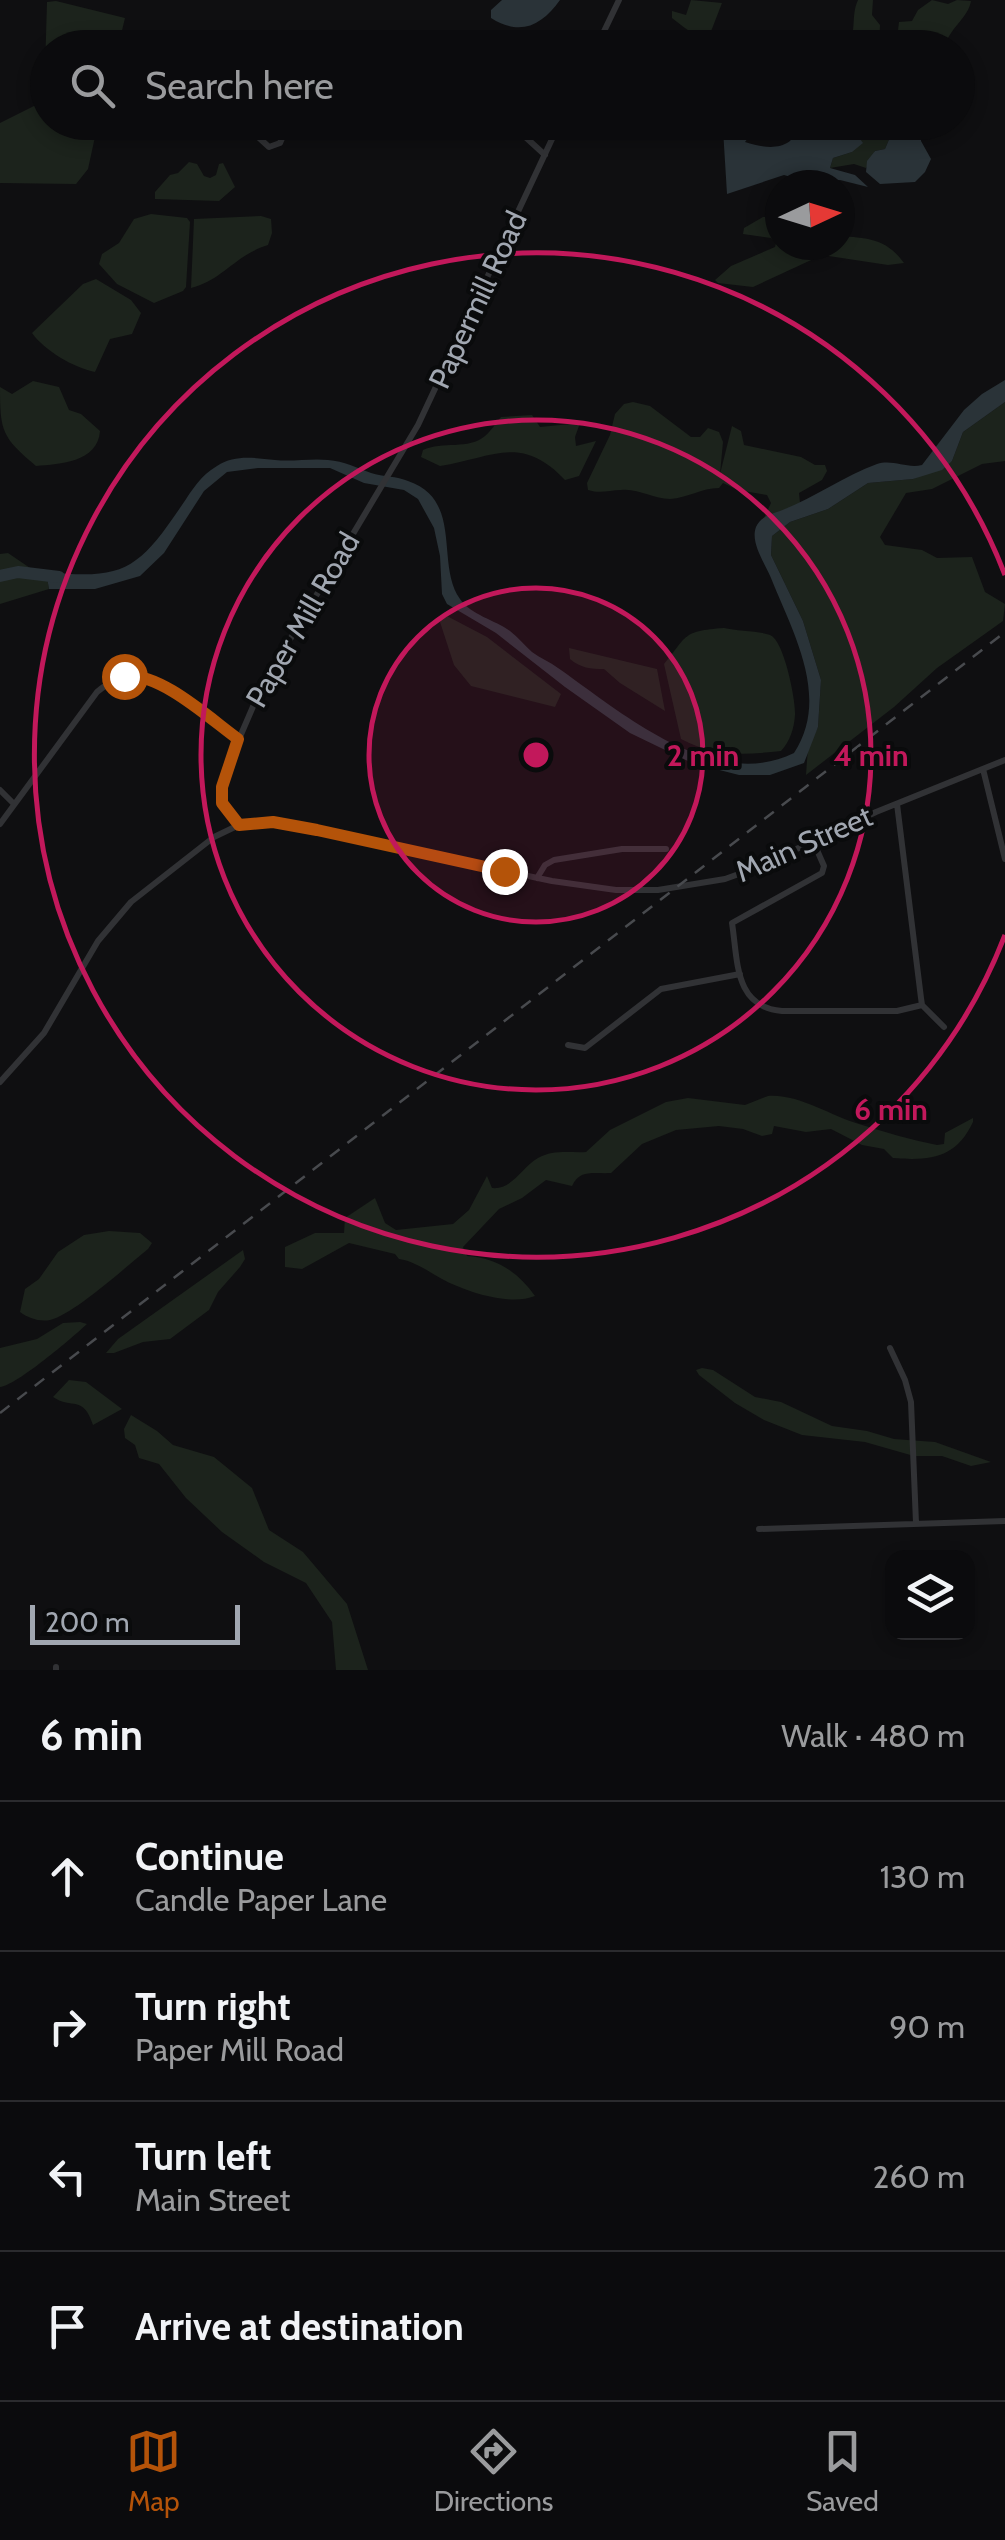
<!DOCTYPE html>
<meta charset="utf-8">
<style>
:root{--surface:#0b0b0d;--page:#141416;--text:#f1f3f6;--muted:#9a9b9d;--line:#2b2b2e;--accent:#b45309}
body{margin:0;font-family:Cabin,sans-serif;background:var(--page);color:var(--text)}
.controls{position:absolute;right:30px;bottom:30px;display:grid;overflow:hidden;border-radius:20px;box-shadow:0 5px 15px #0003}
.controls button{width:90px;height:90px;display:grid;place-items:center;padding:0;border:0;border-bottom:2px solid var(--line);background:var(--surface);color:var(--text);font:50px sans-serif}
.compass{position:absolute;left:765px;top:170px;width:90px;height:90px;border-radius:50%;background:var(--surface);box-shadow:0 5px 15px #0003;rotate:86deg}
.scale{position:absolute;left:30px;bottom:25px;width:210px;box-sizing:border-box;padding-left:10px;border:5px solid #a1a7b1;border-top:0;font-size:28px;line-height:35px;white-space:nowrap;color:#a1a7b1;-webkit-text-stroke:8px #0a0b0c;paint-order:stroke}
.stop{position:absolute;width:30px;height:30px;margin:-22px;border:8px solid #b45309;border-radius:50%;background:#fff}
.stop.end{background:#b45309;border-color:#fff;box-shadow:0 2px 10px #0008}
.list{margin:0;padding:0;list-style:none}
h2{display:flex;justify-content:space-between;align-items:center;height:130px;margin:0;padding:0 40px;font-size:42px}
h2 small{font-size:32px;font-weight:400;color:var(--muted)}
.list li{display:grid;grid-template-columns:65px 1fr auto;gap:30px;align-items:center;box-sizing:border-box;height:150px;padding:0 40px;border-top:2px solid var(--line)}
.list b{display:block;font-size:38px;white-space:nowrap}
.list p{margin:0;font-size:32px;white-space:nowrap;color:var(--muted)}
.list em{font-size:32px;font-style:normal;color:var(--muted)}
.icon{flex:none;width:55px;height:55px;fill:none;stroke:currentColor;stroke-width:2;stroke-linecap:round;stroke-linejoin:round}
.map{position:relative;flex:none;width:1005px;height:1670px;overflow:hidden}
.search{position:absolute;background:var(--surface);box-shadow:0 5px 15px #0003;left:30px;right:30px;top:30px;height:110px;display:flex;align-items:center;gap:25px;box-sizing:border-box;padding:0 35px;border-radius:55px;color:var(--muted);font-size:38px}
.sheet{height:730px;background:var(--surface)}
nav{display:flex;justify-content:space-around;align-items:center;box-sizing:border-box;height:140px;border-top:2px solid var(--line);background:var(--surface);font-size:28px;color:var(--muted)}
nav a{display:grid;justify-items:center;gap:5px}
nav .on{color:var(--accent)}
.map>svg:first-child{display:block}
</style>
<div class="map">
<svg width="1005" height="1670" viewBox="0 0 1005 1670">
<rect width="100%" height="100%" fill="#0f0f11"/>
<path fill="#1c231c" d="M691 0 722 3 710 34C697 41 683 26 672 18V11L686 15Z
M858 0H873L872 15 880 25 879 47H846C858 34 850 17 858 0Z
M932 0 948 4 957 0 971 1C968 18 952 25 944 47H937L923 35 896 47 899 22 912 21 918 10Z
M56 1 125 18 118 47 48 48V122L98 123 88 169 76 184 0 183V123L38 104 45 70 47 2Z
M860 123H896L885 149 875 151 866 168 854 164 830 168 833 158 852 152Z
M189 162 197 164 204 176 210 178 216 175 219 164 223 163 235 187 219 201 155 199V192L170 175 178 173Z
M151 214 187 218 190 222 186 287 183 291 154 303 117 284 99 264 102 254 119 243 134 219Z
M261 216 271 219 272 233 268 245C235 255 223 280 191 288L194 219Z
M763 217H780V245H840V236C868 238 887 239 904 263L888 265 822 255 753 287 718 283 715 280 731 266 775 247 776 243 771 238 743 234 744 228Z
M96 279 131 300 141 313 132 334 110 339 95 372C74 368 44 350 32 333L83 284Z
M33 381 59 387 69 410 81 414 100 431C98 462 60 464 36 466 2 437 0 432 0 387L12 394Z
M633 402 650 406 691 437H700L708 428 719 432 723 442 720 474 732 426 741 431 744 445 801 457 815 465H825L827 471 822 480 799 493 800 503 797 505 764 518 771 503 767 495 738 490 723 483 719 488C701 488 688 498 670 499 653 499 638 488 621 490 609 490 601 494 588 490L587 483 610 435 615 414 624 404Z
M1005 402V461L982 464 932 489 906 493 880 537 885 545 922 550 937 558 972 557 985 592 1005 604 1003 621 937 668 894 707 806 775 808 747 818 727 821 680 803 621 771 555 772 536 790 522 828 509 868 483 913 479 952 461 963 432Z
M532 415 540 427 580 423 575 437 576 446 596 441 579 476 565 480C521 433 492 458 440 466L421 457 423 450C442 441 469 450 485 436 491 431 496 423 501 417Z
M8 553 33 570 46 572 49 589 0 604V554Z
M445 615 487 637 561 694 555 707 471 686 454 665 440 622Z
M724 628C736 631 760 631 770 635 784 640 796 701 795 715 794 729 790 741 781 751 745 755 714 757 681 739L664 664C688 636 681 631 724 628Z
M569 648 657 669 665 711 620 683 604 669C591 669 580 668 570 659Z
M768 1096C800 1094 830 1116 859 1124 885 1132 911 1140 937 1145L944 1144 945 1133 973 1118V1122C956 1158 931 1161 893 1158L884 1149 862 1145 831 1129 806 1132 774 1126 772 1134 762 1136 743 1129 719 1126 676 1130 642 1144 611 1173C593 1174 580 1169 572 1186L546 1180 522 1198 499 1209 463 1247 467 1256C497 1258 518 1272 535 1296 513 1305 478 1295 457 1286 437 1279 420 1262 399 1259L395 1254 349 1243 302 1269 285 1267V1247L315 1233H344L345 1218 375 1198 385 1223 396 1230 453 1224 469 1210 487 1176 492 1188C512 1190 521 1168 538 1158 554 1149 570 1153 586 1152L610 1130 666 1102 688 1098 745 1105Z
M109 1231 140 1233 152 1243 148 1249C127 1266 73 1315 50 1320 39 1322 28 1318 20 1312L25 1289 39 1279 58 1252 84 1235Z
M243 1250 245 1259 240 1267 218 1292 209 1310 170 1339 143 1342 114 1353H106L118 1339Z
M80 1322 87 1324C73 1337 16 1386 0 1387V1348L37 1339 63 1323Z
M702 1368 713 1370 755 1397 781 1402 832 1426 867 1431 894 1439 935 1442 991 1462 971 1466 942 1456H914L865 1442 802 1435 764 1420 735 1403 699 1375 696 1370Z
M69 1380 86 1382 122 1409 93 1425C83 1394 72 1410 53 1397Z
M131 1415 157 1431 173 1445 214 1457 252 1488 269 1530 303 1552 347 1604 368 1670H336L332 1622 306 1583 264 1562 222 1532 186 1498 159 1464 139 1458 135 1445 125 1438 124 1429Z"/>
<path fill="#2a3338" d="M502 0H560C542 25 521 37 491 18V10Z
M731 123 749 124 754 130 745 142C770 150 792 151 802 123H860L855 132 863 143 852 152 833 158 830 168 855 175 868 187 840 180 811 183 784 175 727 194 723 129Z
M896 123H921V141L931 159 925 172 915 182 880 184 866 172 867 161 875 151 885 149Z
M1005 380V402L963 432 952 461 942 470 913 479 868 483 828 509 790 522 772 536 771 555 803 621 821 680 818 727 804 763 770 775H739L692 763 630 733 565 687 496 633 447 604 442 594 440 556 434 528 418 499 404 490 364 483 330 468H258L227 472 204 491 164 553 140 576 95 589H49L46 572C124 580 138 570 182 505 192 490 201 475 217 466 235 454 255 458 275 460 293 462 311 458 328 460 344 461 357 468 371 473 383 477 397 476 408 481 464 500 435 564 460 599 471 615 495 620 510 631 518 637 525 646 532 652 540 658 550 662 558 668 620 711 713 793 794 753 831 697 792 631 771 578 765 563 750 543 756 527 760 517 771 514 780 511 814 498 844 476 877 464 893 459 907 469 922 465L964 410 982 394Z"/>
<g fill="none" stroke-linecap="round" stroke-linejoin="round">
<path stroke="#2a3338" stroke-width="12" d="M0 576 18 572 59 577"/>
<path stroke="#313235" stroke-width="6" d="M596 48 619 0
M266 122 259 128 257 136 269 147 280 143 289 122
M509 122 545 155
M983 769 1005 859
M0 790 14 804
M897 804 921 998 922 1005 944 1027
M0 824 97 692C143 650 199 711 238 739
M239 825 222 803 230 760 261 688 418 425 560 122
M813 841 824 866 822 873 732 923C738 961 734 1007 782 1011H897L922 1005
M537 878 545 865 554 860 622 849H666
M568 1045 585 1048 661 989 740 974
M0 1082 44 1033 98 941 131 902 214 837 239 825 273 822 552 881 616 890H658L725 879 758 867 876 812 1005 760
M890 1348 905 1380 911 1402 916 1523
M759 1529 1005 1521
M56 1670V1667"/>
<path stroke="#484a4e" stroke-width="2.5" stroke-dasharray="12 10" stroke-linecap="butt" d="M0 1413 1005 632"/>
</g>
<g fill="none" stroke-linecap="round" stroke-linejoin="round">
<path stroke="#b45309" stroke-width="12" d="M124 676C160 672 209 718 238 739L222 787V803L239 825 273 822 317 830 504 871"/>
</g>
<circle cx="536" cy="755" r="167" fill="#c2185b" fill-opacity=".12"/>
<g fill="none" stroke="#c2185b" stroke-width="5">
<circle cx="536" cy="755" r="167"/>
<circle cx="536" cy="755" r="335"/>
<path d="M1005 935A502 502 0 1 1 1005 575"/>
</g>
<g text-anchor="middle" stroke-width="8" stroke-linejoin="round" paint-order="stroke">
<g font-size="30" fill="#a1a7b1" stroke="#0a0b0c">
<text transform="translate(478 300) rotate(-65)" y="10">Papermill Road</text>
<text transform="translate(303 620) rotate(-60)" y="10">Paper Mill Road</text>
<text transform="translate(804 844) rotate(-24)" y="10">Main Street</text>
</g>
</g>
<circle cx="536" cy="755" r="15" fill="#c2185b" stroke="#0a0b0c" stroke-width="5"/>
<g font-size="30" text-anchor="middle" font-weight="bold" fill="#c2185b" stroke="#0a0b0c" stroke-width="8" stroke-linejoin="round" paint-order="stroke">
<text x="703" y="766">2 min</text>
<text x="871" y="766">4 min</text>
<text x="891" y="1120">6 min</text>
</g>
</svg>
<div class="controls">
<button><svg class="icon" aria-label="layers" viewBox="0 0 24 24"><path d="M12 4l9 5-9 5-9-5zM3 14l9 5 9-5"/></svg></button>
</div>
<svg class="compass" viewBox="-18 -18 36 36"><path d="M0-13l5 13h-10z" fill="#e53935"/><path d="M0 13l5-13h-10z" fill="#9a9b9d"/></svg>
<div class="scale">200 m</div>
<div class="stop" style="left:124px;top:676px"></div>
<div class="stop end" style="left:504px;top:871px"></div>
<div class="search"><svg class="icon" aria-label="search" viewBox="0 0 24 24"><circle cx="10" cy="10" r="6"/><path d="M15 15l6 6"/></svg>Search here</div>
</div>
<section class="sheet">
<h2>6 min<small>Walk · 480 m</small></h2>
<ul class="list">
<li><svg class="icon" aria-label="ahead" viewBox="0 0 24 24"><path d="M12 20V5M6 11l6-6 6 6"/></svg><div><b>Continue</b><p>Candle Paper Lane</p></div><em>130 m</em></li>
<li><svg class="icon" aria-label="right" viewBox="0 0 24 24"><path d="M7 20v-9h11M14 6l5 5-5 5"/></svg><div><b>Turn right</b><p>Paper Mill Road</p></div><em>90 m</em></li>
<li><svg class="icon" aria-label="left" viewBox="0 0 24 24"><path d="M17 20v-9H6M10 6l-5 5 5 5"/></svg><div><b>Turn left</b><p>Main Street</p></div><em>260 m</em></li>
<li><svg class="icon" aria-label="arrive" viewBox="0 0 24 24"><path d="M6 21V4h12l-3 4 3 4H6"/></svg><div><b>Arrive at destination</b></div></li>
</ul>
</section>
<nav>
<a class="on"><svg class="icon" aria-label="map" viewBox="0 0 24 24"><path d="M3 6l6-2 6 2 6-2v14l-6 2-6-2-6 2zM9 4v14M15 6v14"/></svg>Map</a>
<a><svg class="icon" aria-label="directions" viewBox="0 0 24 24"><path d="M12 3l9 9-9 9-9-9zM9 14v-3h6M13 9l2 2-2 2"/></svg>Directions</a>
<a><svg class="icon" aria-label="saved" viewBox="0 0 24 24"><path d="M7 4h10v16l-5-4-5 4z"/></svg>Saved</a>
</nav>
